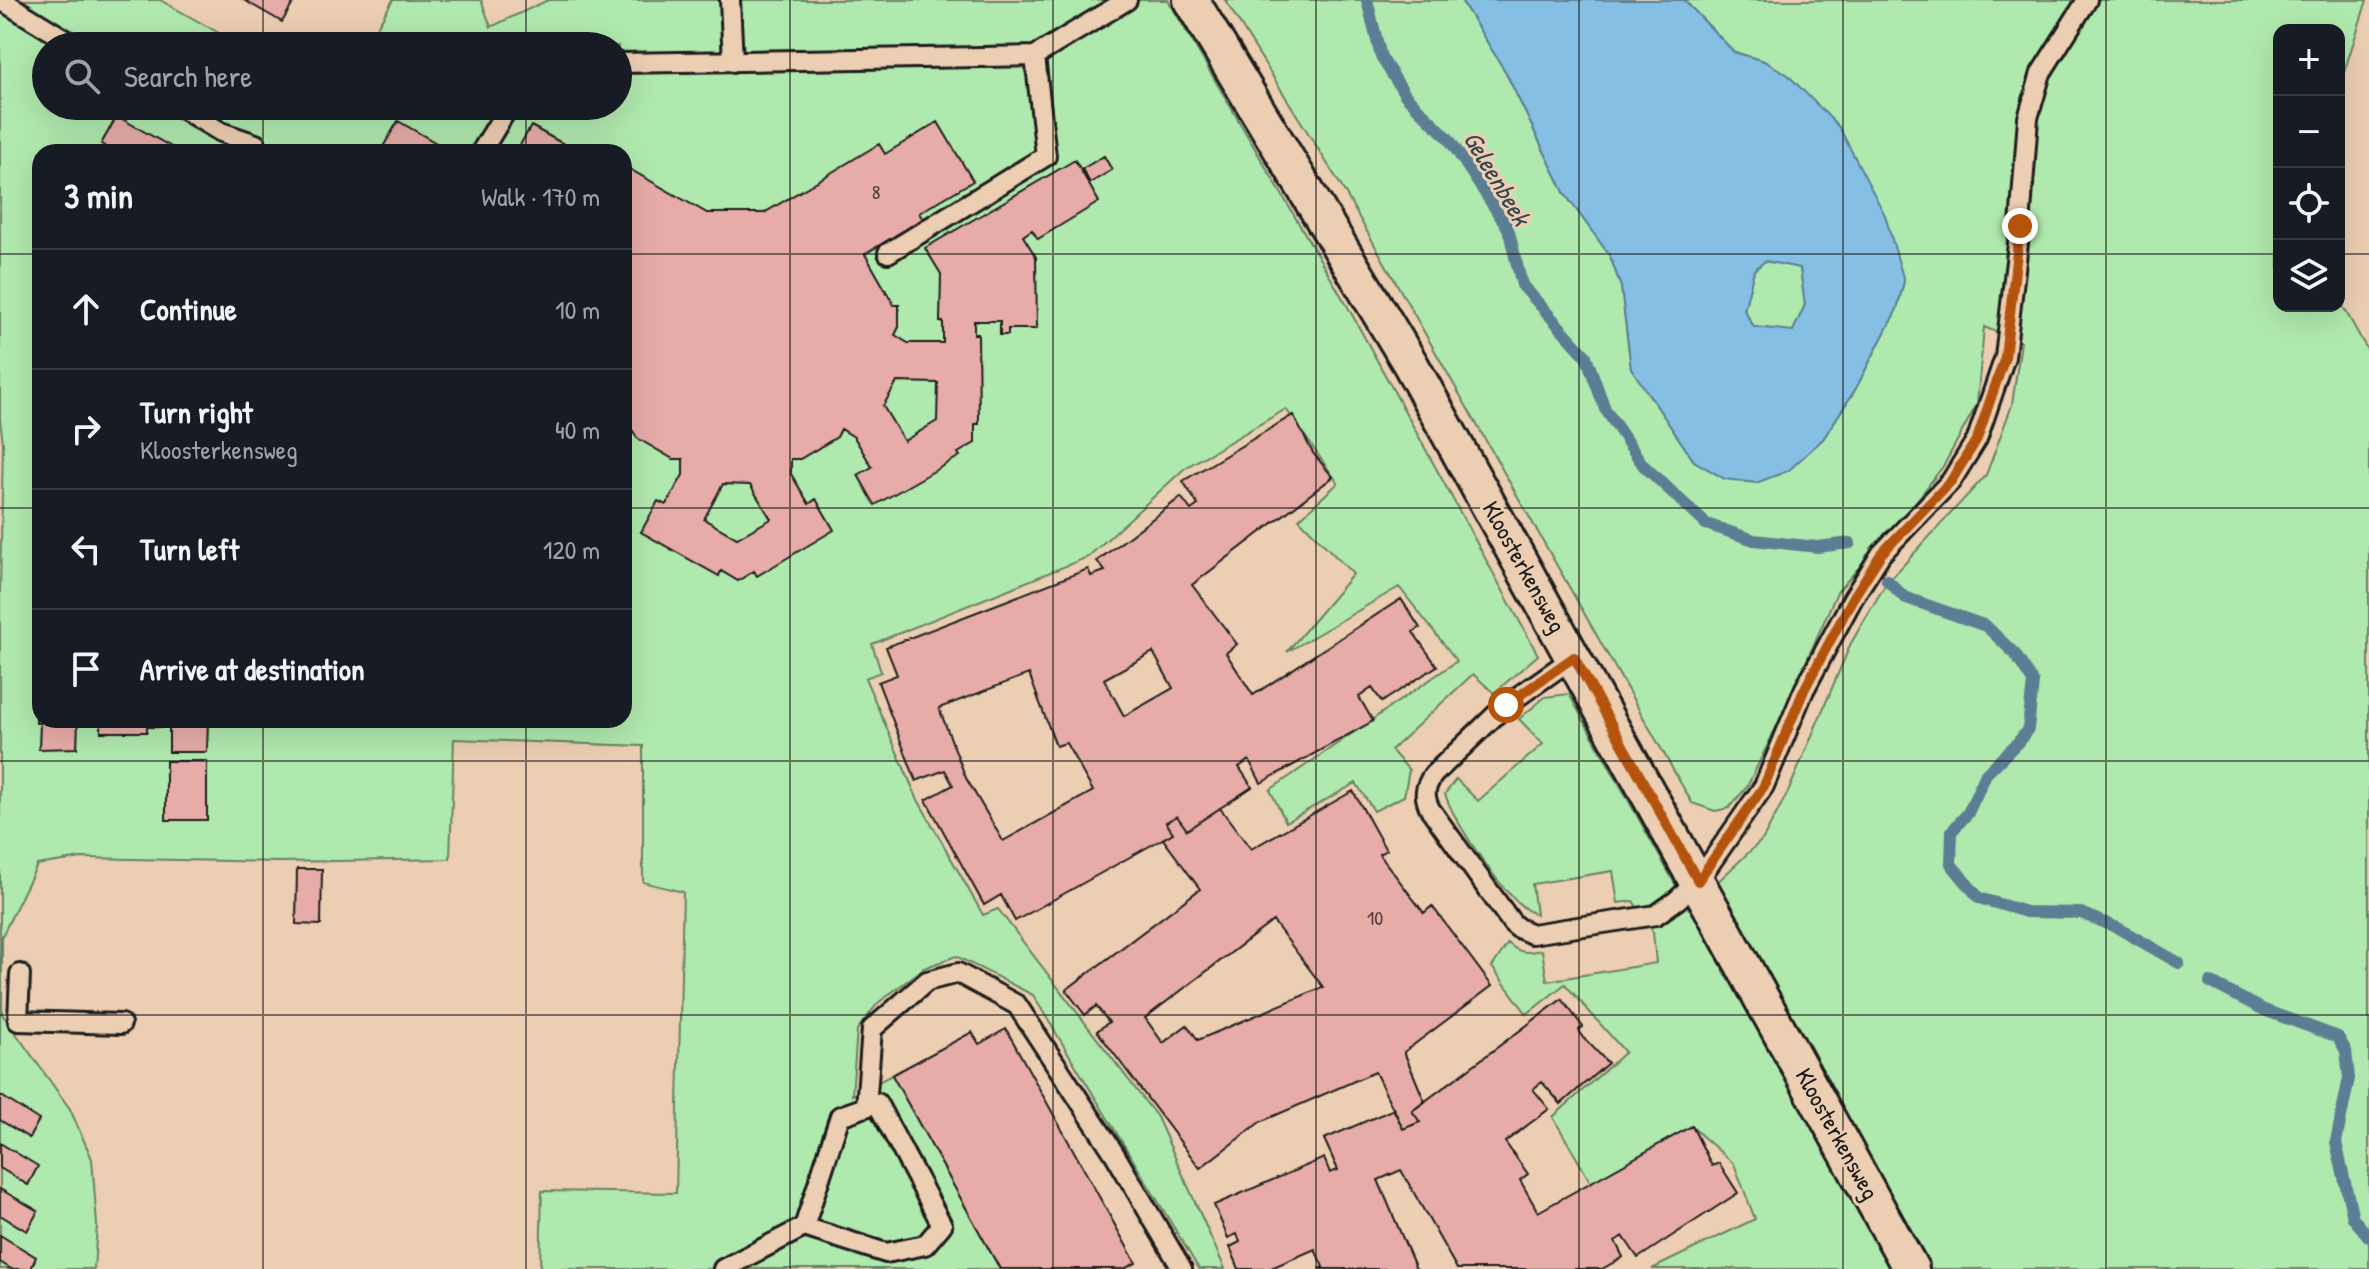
<!DOCTYPE html>
<meta charset="utf-8">
<style>
:root{--surface:#171b24;--page:#20242c;--text:#f1f3f6;--muted:#9ea1a6;--line:#363941}
body{margin:0;font-family:"Patrick Hand",sans-serif;background:var(--page);color:var(--text)}
.controls{position:absolute;right:24px;top:24px;display:grid;overflow:hidden;border-radius:16px;box-shadow:0 8px 32px #0002}
.controls button{width:72px;height:72px;display:grid;place-items:center;padding:0;border:0;border-bottom:2px solid var(--line);background:var(--surface);color:var(--text);font:40px sans-serif}
.stop{position:absolute;width:24px;height:24px;margin:-18px;border:6px solid #b45309;border-radius:50%;background:#fff}
.stop.end{background:#b45309;border-color:#fff;box-shadow:0 2px 8px #0008}
.list{margin:0;padding:0;list-style:none}
h2{display:flex;justify-content:space-between;align-items:center;height:104px;margin:0;padding:0 32px;font-size:34px}
h2 small{font-size:26px;font-weight:400;color:var(--muted)}
.list li{display:grid;grid-template-columns:52px 1fr auto;gap:24px;align-items:center;box-sizing:border-box;height:120px;padding:0 32px;border-top:2px solid var(--line)}
.list b{display:block;font-size:30px;white-space:nowrap}
.list p{margin:0;font-size:26px;white-space:nowrap;color:var(--muted)}
.list em{font-size:26px;font-style:normal;color:var(--muted)}
.icon{flex:none;width:44px;height:44px;fill:none;stroke:currentColor;stroke-width:2;stroke-linecap:round;stroke-linejoin:round}
.map{position:relative;flex:none;width:2369px;height:1269px;overflow:hidden}
.search{position:absolute;background:var(--surface);box-shadow:0 8px 32px #0002;left:32px;top:32px;width:600px;height:88px;display:flex;align-items:center;gap:20px;box-sizing:border-box;padding:0 28px;border-radius:44px;color:var(--muted);font-size:30px}
.panel{position:absolute;background:var(--surface);box-shadow:0 8px 32px #0002;left:32px;top:144px;width:600px;height:584px;border-radius:24px}
.map>svg:first-child{display:block}
</style>
<div class="map">
<svg width="2369" height="1269" viewBox="0 0 2369 1269">
<rect width="100%" height="100%" fill="#ecceb2"/>
<filter id="ink" filterUnits="userSpaceOnUse"><feTurbulence type="fractalNoise" baseFrequency=".0125" numOctaves="2"/><feDisplacementMap in="SourceGraphic" scale="16" xChannelSelector="R" yChannelSelector="G"/><feConvolveMatrix kernelMatrix="1 2 1 2 8 2 1 2 1" color-interpolation-filters="sRGB"/></filter>
<g filter="url(#ink)">
<path fill="#b0e9ae" stroke="#668265" stroke-width="2" fill-rule="evenodd" d="M0 0H160L242 46H46V106H618V46H366L393 0H481L491 27 548 0H1168L1349 309 1538 655 1494 693 1473 674 1391 750 1409 770 1404 796 1374 811 1356 783 1286 822 1270 790 1457 661 1399 587 1287 652 1353 574 1299 519 1338 483 1286 409 1185 468 1088 557 872 644 881 672 865 678 917 798 983 915 998 909 1157 1117 1225 1269H1199L1033 995 956 956 924 968 878 1003 857 1030 852 1095 892 1075 1000 1269H540L542 1191 676 1193 683 892 643 882V746L454 739 450 859 279 862 82 858 37 865 2 936V1014L70 1109 92 1159 97 1225 94 1269H0V592L3 443 0 420ZM40 152H624V720H40Z
M1225 0H1461L1505 71 1565 194 1610 256 1621 287 1631 368 1694 461 1725 479 1823 439 1855 390 1897 309 1904 281 1764 61 1734 52 1684 0H2367L2339 88V30H2279V306H2339V299L2369 353V1269H1652L1755 1219 1734 1164 1692 1127 1591 1183 1553 1117 1625 1052 1565 984 1527 1014 1492 967 1508 943C1519 954 1527 953 1542 950L1547 981 1656 963 1653 932 1633 901 1618 903 1613 871 1532 884 1536 914C1511 909 1453 821 1445 794L1456 779 1478 801 1543 744 1519 719 1545 697 1569 694 1689 909 1763 839 1789 790 1851 643 1885 585 1986 475 2012 405 2021 342 1984 327 1977 404 1944 465 1904 517 1837 592 1787 705 1747 787 1729 808 1715 811 1692 803 1340 184Z
M1765 261 1800 268 1805 305 1793 332 1754 327 1744 310 1754 270Z"/>
<path fill="#85c0e4" stroke="#5b7e94" stroke-width="2" fill-rule="evenodd" d="M1461 0H1684L1734 52 1764 61 1787 74 1839 127 1885 215 1904 281 1897 309 1855 390 1823 439 1788 471 1756 483 1725 479 1694 461 1631 368 1621 287 1610 256 1565 194 1505 71ZM1765 261 1800 268 1805 305 1793 331 1754 327 1744 310 1754 270Z"/>
<g fill="none" stroke-linecap="round" stroke-linejoin="round">
<path stroke="#5b7e94" stroke-width="12" d="M1367 0 1381 57 1406 96 1449 139 1508 228 1522 285 1586 356 1605 409 1643 465 1706 524 1754 540 1817 547 1850 543
M1887 580 1904 597 1986 626 2015 654 2033 682 2028 729 2019 741 1986 774 1968 813 1952 831 1951 864 1979 898 2026 912 2081 913 2118 928 2179 963
M2210 982 2264 1010 2338 1037 2346 1051 2349 1078 2336 1142 2353 1218 2369 1237"/>
</g>
<path fill="#e7aca7" stroke="#1c1c1c" stroke-width="2" fill-rule="evenodd" d="M244 0H295L282 22Z
M117 116 173 148 170 152H114L101 144Z
M398 121 452 152H380Z
M938 122 973 181 919 213 923 219 865 254 894 305H899V327L895 335 908 343H943V322H940L941 274 925 248 1075 160 1099 202 1038 239 1032 230 1023 236 1036 257 1037 329H1008V335H1000V321H974V334H978L979 424H975V443L958 453 960 456 875 505 858 475 872 467 854 437 841 429 837 437 800 459H791V474L809 504 816 499 834 530 757 576 754 571 738 581 721 571 719 576 641 532 658 501 666 505 683 475V459H673L637 438 633 431 624 435V166L707 213H764L879 144 885 154ZM897 382 938 383 937 421 904 441 883 406ZM723 484 750 485 771 519 737 538 704 519Z
M531 126 578 152H516Z
M1104 156 1112 170 1090 183 1082 169Z
M1293 415 1313 453 1333 477 1192 585 1237 644 1226 653 1253 695 1401 599 1420 628 1413 632 1437 666 1382 702 1372 688 1359 697 1373 721 1261 783 1249 760 1239 767 1252 787 1187 830 1177 816 1166 822 1173 833 1015 921 1001 895 984 905 926 800 953 785 945 770 916 781 878 682 897 675 886 647 1088 569 1091 576 1105 571 1097 561 1181 497 1191 510 1198 505 1183 481ZM1153 652 1173 688 1124 716 1104 679ZM1029 674 1056 746 1066 743 1093 791 1003 841 966 778 939 708Z
M40 690V720H208L207 752H169V727H147V732H101V724L78 723 77 748 39 749 40 723H36V694H40Z
M166 761H207V820H166Z
M1353 791 1386 850 1379 854 1424 913 1432 906 1492 986 1404 1052 1425 1102 1412 1111 1420 1122 1403 1129 1375 1072 1260 1122 1200 1168 1097 1031 1109 1022 1096 1006 1085 1015 1066 990 1200 889 1163 839 1173 833 1166 822 1177 816 1187 830 1220 808 1251 849ZM1273 921 1323 987 1198 1040 1187 1025 1163 1043 1145 1018Z
M297 869H322L321 925 296 924Z
M1562 999 1583 1027 1579 1030 1583 1037 1608 1063 1561 1104 1542 1082 1533 1089 1549 1109 1505 1142 1528 1174 1520 1180 1538 1212 1692 1126 1712 1166 1719 1163 1738 1193 1638 1258 1623 1236 1615 1241 1623 1257 1602 1269H1457L1401 1170 1378 1180 1416 1269H1319L1323 1267 1315 1249 1269 1269H1239L1230 1247 1240 1242 1237 1234 1228 1238 1214 1205 1324 1158 1330 1173 1338 1170 1324 1139 1394 1109 1403 1129 1420 1122 1412 1111Z
M1006 1029 1136 1263 1124 1269H1000L892 1075 972 1032 979 1044Z
M0 1095 39 1120 29 1138 0 1120Z
M0 1143 38 1166 28 1185 0 1168Z
M0 1189 38 1211 27 1231 0 1215Z
M0 1235 36 1257 31 1269H11L0 1262Z"/>
<g fill="none" stroke-linecap="round" stroke-linejoin="round">
<g stroke="#1c1c1c" stroke-width="24">
<path id="lane" d="M1 0 76 46
M730 0 733 62
M618 63 1035 56 1127 0
M178 106 221 132 256 144
M481 152 509 106
M888 253 1046 156 1035 56
M1574 657 1506 705 1433 775C1425 787 1423 795 1430 809L1512 923 1518 928 1532 934 1656 915 1677 900 1698 881 1764 786 1804 690 1853 598 1881 554 1951 481 1977 439 2005 357 2020 226 2028 118 2041 73 2087 0
M20 974 18 1021 121 1024
M866 1107 872 1029 927 981 958 973 1017 1005 1114 1153 1182 1269
M723 1269 804 1227 840 1116 877 1103 942 1225 925 1245 886 1253 804 1227"/>
</g>
<g stroke="#1c1c1c" stroke-width="40">
<path id="street" d="M1191 0 1411 365 1911 1269"/>
</g>
<use href="#lane" stroke="#ecceb2" stroke-width="18"/>
<use href="#street" stroke="#ecceb2" stroke-width="34"/>
</g>
</g>
<g fill="none" stroke-linecap="round" stroke-linejoin="round" filter="url(#ink)">
<path stroke="#b45309" stroke-width="10" d="M1506 705 1574 657 1698 881 1764 786 1804 690 1853 598 1881 554 1951 481 1977 439 2005 357 2020 226"/>
</g>
<path fill="none" stroke="#1c1c1c" stroke-width="2" stroke-opacity="0.55" d="M263 0V46M526 0V46M790 0V1269M1053 0V1269M1316 0V1269M1579 0V1269M1843 0V1269M2106 0V1269M263 106V152M526 106V152M0 254H40M624 254H2279M2339 254H2369M0 508H40M624 508H2369M263 720V1269M526 720V1269M0 761H2369M0 1015H2369"/>
<g text-anchor="middle" stroke-width="6" stroke-linejoin="round" paint-order="stroke">
<g font-size="20" fill="#4f403f">
<text x="876" y="199">8</text>
<text x="1375" y="925">10</text>
</g>
<g font-size="24" fill="#1c1c1c" stroke="#ecceb2">
<text transform="translate(1524 567) rotate(61)" y="8">Kloosterkensweg</text>
<text transform="translate(1837 1134) rotate(61)" y="8">Kloosterkensweg</text>
</g>
<g font-size="26" font-style="italic" fill="#36454e" stroke="#ecceb2">
<text transform="translate(1497 178) rotate(59)" y="9">Geleenbeek</text>
</g>
</g>
</svg>
<div class="controls">
<button>+</button>
<button>−</button>
<button><svg class="icon" aria-label="locate" viewBox="0 0 24 24"><circle cx="12" cy="12" r="6"/><path d="M12 2v4M12 18v4M2 12h4M18 12h4"/></svg></button>
<button><svg class="icon" aria-label="layers" viewBox="0 0 24 24"><path d="M12 4l9 5-9 5-9-5zM3 14l9 5 9-5"/></svg></button>
</div>
<div class="stop" style="left:1506px;top:705px"></div>
<div class="stop end" style="left:2020px;top:226px"></div>
<div class="search"><svg class="icon" aria-label="search" viewBox="0 0 24 24"><circle cx="10" cy="10" r="6"/><path d="M15 15l6 6"/></svg>Search here</div>
<section class="panel">
<h2>3 min<small>Walk · 170 m</small></h2>
<ul class="list">
<li><svg class="icon" aria-label="ahead" viewBox="0 0 24 24"><path d="M12 20V5M6 11l6-6 6 6"/></svg><div><b>Continue</b></div><em>10 m</em></li>
<li><svg class="icon" aria-label="right" viewBox="0 0 24 24"><path d="M7 20v-9h11M14 6l5 5-5 5"/></svg><div><b>Turn right</b><p>Kloosterkensweg</p></div><em>40 m</em></li>
<li><svg class="icon" aria-label="left" viewBox="0 0 24 24"><path d="M17 20v-9H6M10 6l-5 5 5 5"/></svg><div><b>Turn left</b></div><em>120 m</em></li>
<li><svg class="icon" aria-label="arrive" viewBox="0 0 24 24"><path d="M6 21V4h12l-3 4 3 4H6"/></svg><div><b>Arrive at destination</b></div></li>
</ul>
</section>
</div>
